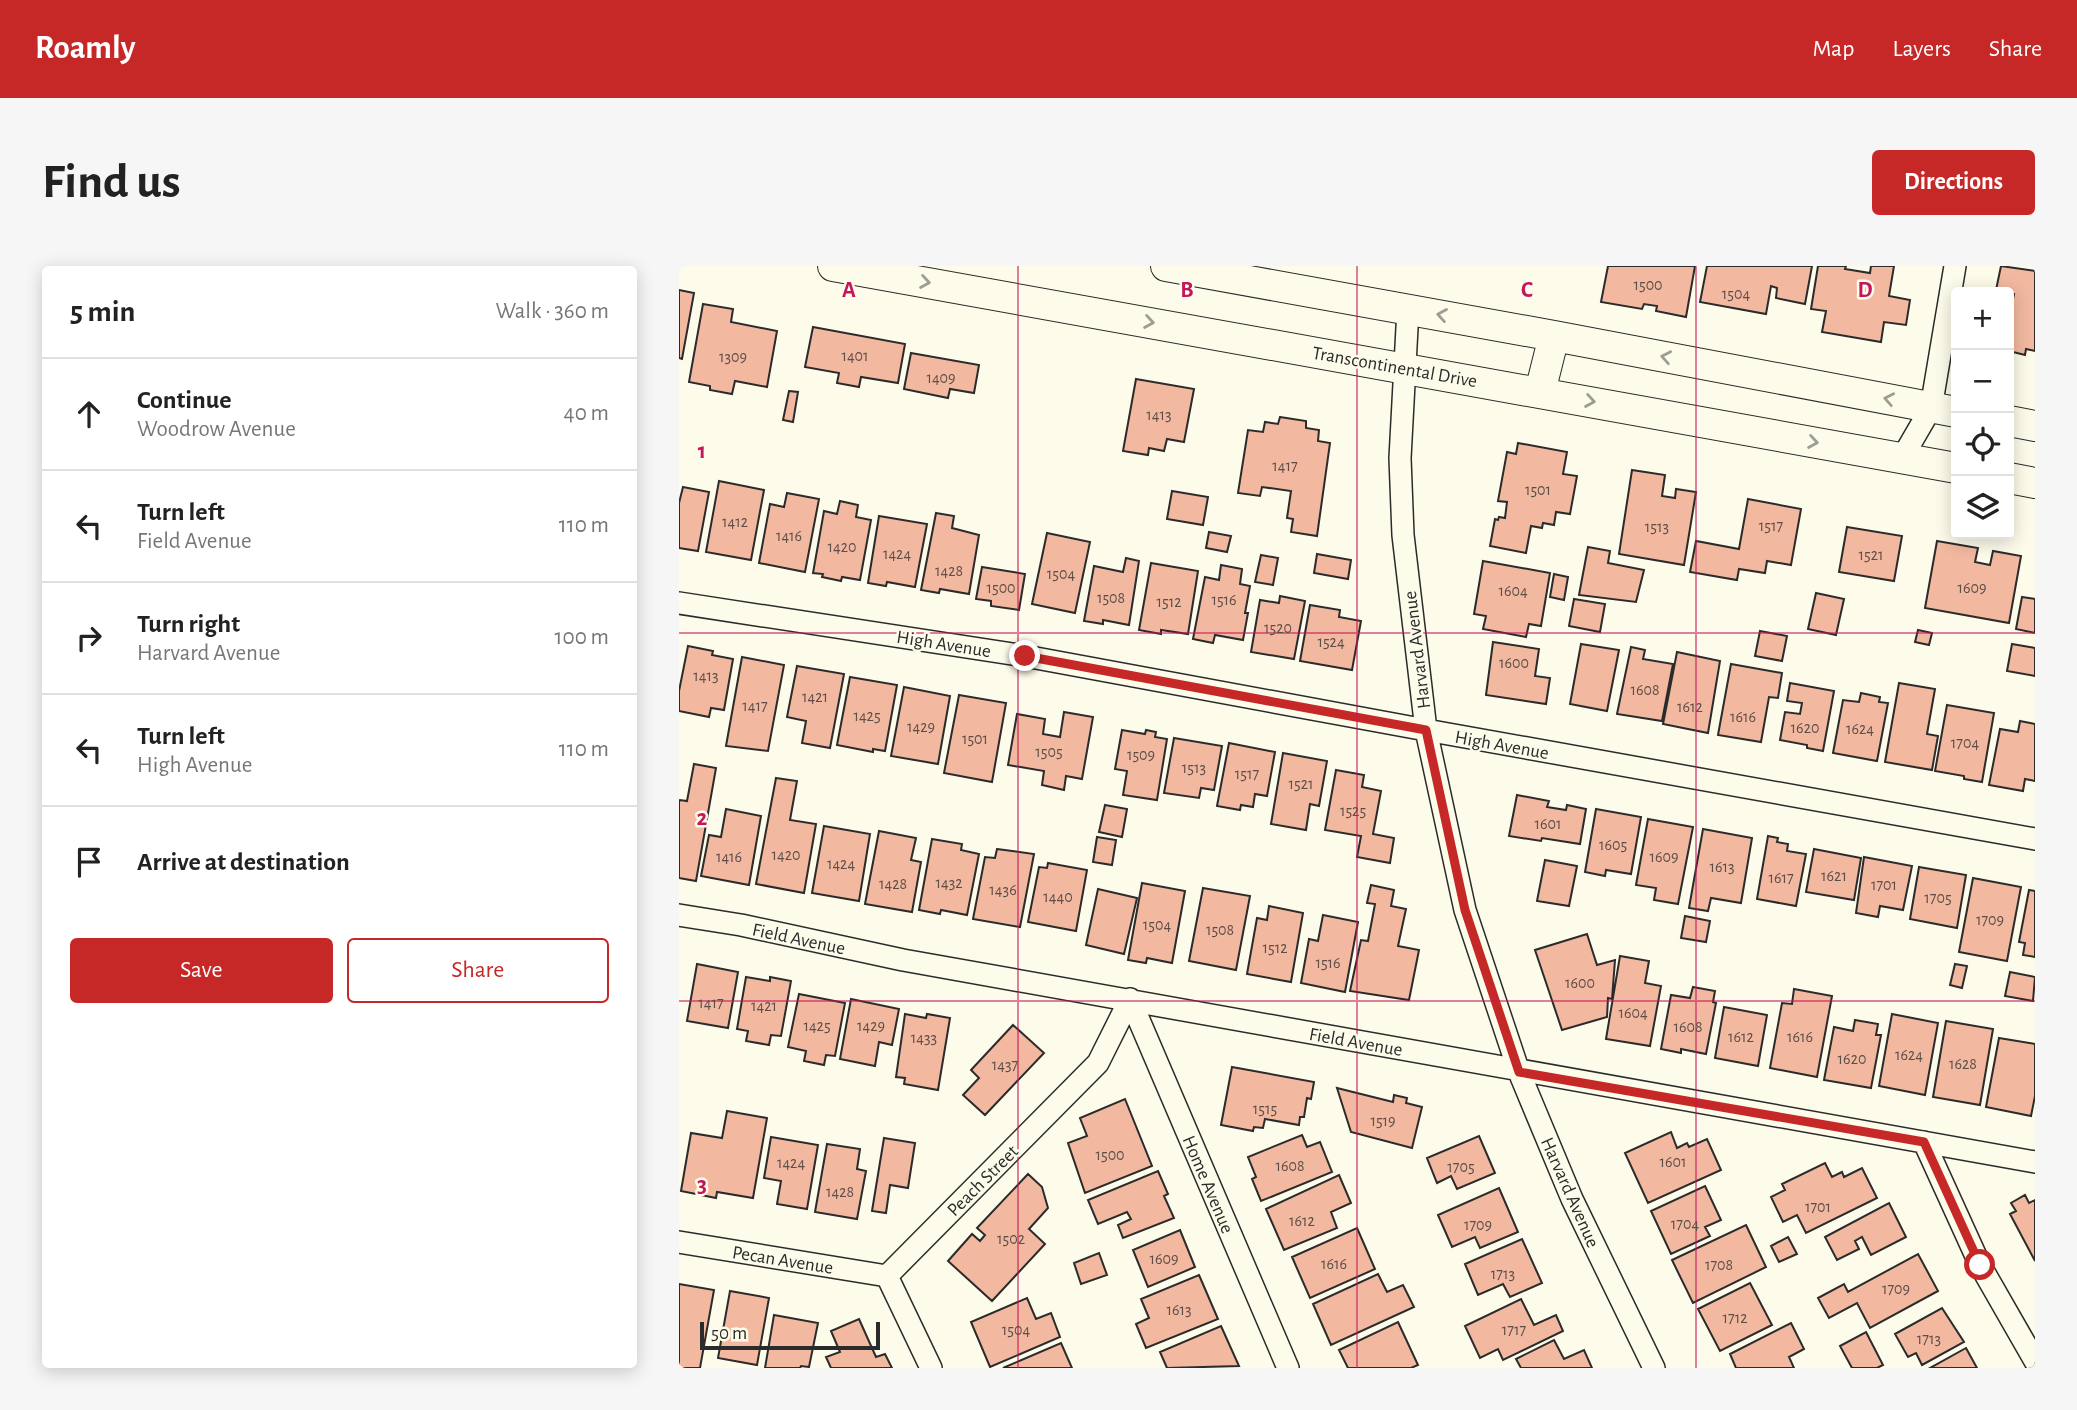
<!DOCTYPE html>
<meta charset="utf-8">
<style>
:root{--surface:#fff;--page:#f6f6f6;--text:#222;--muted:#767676;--line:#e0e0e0;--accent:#c62828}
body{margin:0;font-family:"Alegreya Sans",sans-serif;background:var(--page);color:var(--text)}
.controls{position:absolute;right:21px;top:21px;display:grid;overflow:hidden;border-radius:7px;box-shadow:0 4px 18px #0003}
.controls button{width:63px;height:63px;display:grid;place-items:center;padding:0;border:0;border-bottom:2px solid var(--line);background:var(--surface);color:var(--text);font:35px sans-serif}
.scale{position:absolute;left:21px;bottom:18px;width:180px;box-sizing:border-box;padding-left:7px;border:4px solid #2b2b2b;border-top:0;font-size:19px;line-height:24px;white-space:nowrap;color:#2b2b2b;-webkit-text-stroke:5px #fdfbea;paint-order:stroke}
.stop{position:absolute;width:21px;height:21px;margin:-16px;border:5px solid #c62828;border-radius:50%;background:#fff}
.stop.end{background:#c62828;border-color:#fff;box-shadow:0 2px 7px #0008}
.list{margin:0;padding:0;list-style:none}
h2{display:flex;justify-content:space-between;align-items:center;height:91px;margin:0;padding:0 28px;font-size:30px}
h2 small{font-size:23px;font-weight:400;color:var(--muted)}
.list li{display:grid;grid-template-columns:46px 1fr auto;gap:21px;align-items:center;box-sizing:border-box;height:112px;padding:0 28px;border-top:2px solid var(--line)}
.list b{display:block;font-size:26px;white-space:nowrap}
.list p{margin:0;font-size:23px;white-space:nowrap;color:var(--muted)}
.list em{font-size:23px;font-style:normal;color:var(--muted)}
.actions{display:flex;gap:14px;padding:21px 28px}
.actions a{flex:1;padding:16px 0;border:2px solid var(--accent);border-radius:7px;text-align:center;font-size:24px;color:var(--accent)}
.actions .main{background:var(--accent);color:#fff}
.icon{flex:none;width:38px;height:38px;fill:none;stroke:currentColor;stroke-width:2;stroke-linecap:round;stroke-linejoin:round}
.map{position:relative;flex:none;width:1356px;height:1102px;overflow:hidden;border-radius:7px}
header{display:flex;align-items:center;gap:42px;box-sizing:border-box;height:98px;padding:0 35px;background:var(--accent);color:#fff}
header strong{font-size:33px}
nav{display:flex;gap:38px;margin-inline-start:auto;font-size:24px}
.intro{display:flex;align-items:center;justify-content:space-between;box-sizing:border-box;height:168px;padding:0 42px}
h1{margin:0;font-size:49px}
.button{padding:18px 32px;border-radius:7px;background:var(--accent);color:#fff;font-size:24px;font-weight:700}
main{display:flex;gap:42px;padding:0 42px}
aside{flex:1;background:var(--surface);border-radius:7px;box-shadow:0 4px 18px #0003}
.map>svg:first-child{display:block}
</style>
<header>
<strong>Roamly</strong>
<nav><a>Map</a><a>Layers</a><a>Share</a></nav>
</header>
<div class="intro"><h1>Find us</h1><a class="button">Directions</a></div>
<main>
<aside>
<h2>5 min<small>Walk · 360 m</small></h2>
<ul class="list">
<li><svg class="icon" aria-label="ahead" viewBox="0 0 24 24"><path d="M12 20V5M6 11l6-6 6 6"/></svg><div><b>Continue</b><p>Woodrow Avenue</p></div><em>40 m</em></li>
<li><svg class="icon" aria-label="left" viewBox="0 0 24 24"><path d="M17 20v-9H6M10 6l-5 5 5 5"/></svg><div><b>Turn left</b><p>Field Avenue</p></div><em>110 m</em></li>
<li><svg class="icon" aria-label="right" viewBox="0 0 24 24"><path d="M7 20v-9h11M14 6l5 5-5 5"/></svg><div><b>Turn right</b><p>Harvard Avenue</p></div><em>100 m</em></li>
<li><svg class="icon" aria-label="left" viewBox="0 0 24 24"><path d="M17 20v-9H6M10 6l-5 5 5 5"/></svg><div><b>Turn left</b><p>High Avenue</p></div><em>110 m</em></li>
<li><svg class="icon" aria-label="arrive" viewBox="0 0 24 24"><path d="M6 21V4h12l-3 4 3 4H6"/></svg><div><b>Arrive at destination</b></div></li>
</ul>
<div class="actions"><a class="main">Save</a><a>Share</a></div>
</aside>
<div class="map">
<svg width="1356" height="1102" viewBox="0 0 1356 1102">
<rect width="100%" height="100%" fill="#fdfbea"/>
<path fill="#f2b8a0" stroke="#2b2b2b" stroke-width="2" d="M929 0H1016L1007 51 977 45 978 40 965 38 963 43 922 36Z
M1028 0H1133L1126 38 1097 32 1098 22 1092 20 1087 48 1021 36Z
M1139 0H1167L1166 3 1191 7 1192 0H1215L1210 30 1231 34 1227 59 1205 56 1202 76 1143 66 1147 45 1132 43Z
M1322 0 1356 5V85L1347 83 1346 89 1330 85V53L1335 28 1317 24Z
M0 24 15 27 3 93 0 92Z
M24 38 54 43 52 56 98 65 88 121 56 115 53 128 31 124V120L10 116Z
M134 61 226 78 219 117 182 111 180 121 158 117 160 107 126 101Z
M232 87 300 99 295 127 271 123 269 132 225 123Z
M457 113 515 123 505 176 488 173 485 185 470 182 469 189 444 185Z
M110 125 119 126 114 156 104 154Z
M601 151 627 155V162L640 164 639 175 651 177 638 270 612 266 614 253 608 252 612 225 583 221 581 230 559 227 569 164 584 166 586 156 599 158Z
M839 177 888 186 884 208 898 210 891 248 877 246 875 259 864 257 863 262 852 260 847 287 811 280 816 253 819 254 820 251 826 252 828 236 819 235 828 186 837 188Z
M953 204 986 209 983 230 996 232 997 223 1017 226 1005 299 940 288Z
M40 215 85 224 72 294 27 286Z
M4 221 30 226 19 285 0 282V237Z
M493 225 529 231 524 259 488 253Z
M108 227 140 233 126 306 80 297 91 238 105 241Z
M1069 233 1122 243 1112 299 1088 295 1086 307 1060 303 1058 314 1011 306 1017 275 1060 283Z
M161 235 179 239 177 251 192 254 181 314 163 311 162 315 143 311 144 308 134 307 145 245 158 248Z
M257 247 275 250 273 262 300 269 290 328 261 323 260 327 242 324Z
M200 250 248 258 236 321 208 316 207 320 189 317Z
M1168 261 1223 270 1215 315 1160 306Z
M530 266 552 270 548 286 527 282Z
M368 267 411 276 396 347 353 338Z
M1258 275 1299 282 1296 296 1311 299 1314 285 1342 290 1330 357 1246 342Z
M909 281 931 285 929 297 965 304 957 336 900 329Z
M638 288 672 294 669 313 635 307Z
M582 289 599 292 594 319 576 316Z
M447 292 460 295 450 359 424 354V358L405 355 415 300 444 306Z
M804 295 871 307 862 360 850 358 847 371 804 363 807 350 795 348Z
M472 297 519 305 509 368 482 364V368L460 364Z
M542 299 563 303 561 318 571 320 566 347H569L564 374 536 369 534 377 514 373 526 311 540 314Z
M303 301 346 308 340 344 312 340V335L297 333Z
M875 308 889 311 885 334 871 331Z
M1137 327 1165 333 1157 369 1129 363Z
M601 330 626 335 615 393 572 386 581 334 600 337Z
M1343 331 1356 333V367L1337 363Z
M895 333 926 338 921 366 890 360Z
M631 339 661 344 660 351 682 355 673 404 621 395Z
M1239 364 1253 367 1250 379 1236 376Z
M1081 365 1108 370 1103 395 1076 390Z
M814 376 860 383 856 410 871 412 867 438 807 429Z
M902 378 940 384 928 445 891 438Z
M1333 378 1356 382V410L1328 405Z
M9 380 34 385 33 389 54 393 45 444 32 442 30 451 0 445V425Z
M952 381 966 384 964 393 994 398 983 455 938 448Z
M998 386 1041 395 1029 467 984 458Z
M63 391 105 399 89 485 47 480Z
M1052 398 1103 407 1099 432 1090 431 1082 476 1039 469Z
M118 400 165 408 151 482 123 477 127 455 108 451Z
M171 411 218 419 206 485 194 483V486L158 479Z
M1111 417 1155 425 1144 485 1128 482V479L1101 474 1106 446 1121 448 1123 437 1108 435Z
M1220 417 1256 423 1248 468 1259 470 1253 504 1206 496Z
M225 421 271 430 259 498 212 490Z
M1182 427 1201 431 1200 436 1209 437 1198 495 1154 487 1164 434 1180 436Z
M280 429 327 437 313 516 265 507Z
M1268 439 1315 447 1303 516 1285 513V510L1256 505Z
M385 446 414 451 403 513 387 510 385 524 363 519 365 505 329 499 338 448 366 453 364 468 381 471Z
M1341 455 1356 458V515L1346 513 1344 525 1310 519 1321 463 1339 466Z
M443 464 466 468 467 464 477 466 476 471 488 473 478 534 444 529 448 505 436 503Z
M495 472 543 480 535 524 522 522 520 532 485 527Z
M550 477 596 486 588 530 576 528 574 541 562 539 561 544 538 540Z
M604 487 648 495 640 540 631 538 627 564 592 558Z
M15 498 37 502 17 615 0 612V536L1 534 8 535Z
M657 504 685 509 683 521 702 525 694 568 715 572 711 597 678 591 682 570 646 564Z
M97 512 118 515 111 554 137 558 125 627 77 618Z
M838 529 870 535 868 541 887 544 888 539 907 543 901 578 863 572 862 575 830 570Z
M426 539 448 543 443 571 420 566Z
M47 543 82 550 70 619 22 610 30 569 42 571Z
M917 543 962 551 952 608 927 604 926 610 906 606Z
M969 553 1014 561 999 638 975 634 977 622 957 619Z
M145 560 191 568 180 635 133 627Z
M1024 563 1073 572 1062 637 1032 632 1029 645 1010 642Z
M200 565 237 572 232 594 242 596 233 646 186 638Z
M1089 570 1099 572 1098 576 1109 578 1108 585 1127 588 1117 640 1078 633Z
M418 571 437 574 433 599 414 596Z
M253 573 283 578 282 584 300 588 288 649 262 644 261 648 240 644Z
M318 583 355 588 341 661 294 653 306 591 316 592Z
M1135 583 1182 592 1175 634 1127 626Z
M1185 591 1233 600 1224 644 1201 640 1199 651 1177 647Z
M866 594 898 600 890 640 858 635Z
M369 597 408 604 397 665 349 656 360 601 368 602Z
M1240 601 1287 609 1278 662 1231 653Z
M1294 612 1342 621 1328 695 1280 686Z
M463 617 506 625 493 697 468 692 467 697 449 694Z
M692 619 715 624 712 640 727 643 719 680 740 684 730 734 671 725 682 674 689 675 696 638 688 637Z
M524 622 571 630 557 704 510 695Z
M419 623 458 632 445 688 407 679Z
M1350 624 1356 625V691L1344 689 1346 677 1340 676Z
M590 640 624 647 612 716 568 708 578 652 588 654Z
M644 649 679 656 666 726 622 717 630 673 639 675Z
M1006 650 1031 655 1027 676 1002 672Z
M908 668 918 699 936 694 933 733 929 732 928 751 883 764 856 684Z
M941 690 970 695 966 717 982 720 971 780 927 773Z
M18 698 59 706 49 762 8 755Z
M1276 698 1288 700 1283 722 1271 719Z
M1331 706 1356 711 1354 735 1326 730Z
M67 711 91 715V711L112 715 102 770 92 769 90 779 67 775 69 765 58 763Z
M1014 721 1036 725 1034 736 1037 737 1027 788 1002 783V787L982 783 992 729 1011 732Z
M1115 723 1153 730 1138 811 1091 802 1103 737 1113 738Z
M120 728 166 737 156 790 147 789 145 799 125 795 127 785 109 781Z
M172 733 220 743 213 779 200 776 196 800 161 793Z
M1045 741 1088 749 1079 800 1036 792Z
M226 748 247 752 248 748 271 752 259 824 225 818 226 812 217 811Z
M1213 748 1259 757 1246 829 1200 820Z
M1176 754 1199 758 1197 769H1202L1192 822 1145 814 1155 761 1174 765Z
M1267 755 1314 763 1301 839 1254 831Z
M334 759 365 787 306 849 284 829 300 812 292 804Z
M1320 772 1356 778V830L1352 850 1307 841Z
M553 801 635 816 632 833 628 832 625 851H621L620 859 586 853 584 862 575 861 574 865 542 859Z
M658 822 714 836 715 829 728 832 727 837 743 841 733 882 672 866Z
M446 833 473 900 406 927 389 877 408 870 401 852Z
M48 845 88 852 74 932 38 926 37 932 2 925 12 867 43 872Z
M992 866 998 882 1008 877 1010 881 1028 873 1042 904 969 937 946 887Z
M623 869 628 881 641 876 653 906 582 935 573 913 577 911 569 891Z
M800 870 816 907 778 923 772 910 758 917 748 892Z
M92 871 139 879 128 943 98 938 102 915 85 912Z
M205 872 236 877 229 922 211 919 207 947 193 945Z
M148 878 181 883 178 903 187 905 178 953 136 946Z
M1146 897 1153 911 1163 906 1165 911 1183 902 1198 932 1127 967 1118 949 1104 956 1092 931 1106 924 1103 918Z
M479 905 489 928 485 930 495 952 444 972 439 959 452 953 448 946 419 958 409 934Z
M349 908 363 921 369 942 350 963 366 978 313 1035 269 995 293 968 301 975 306 969 298 962Z
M660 909 672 937 652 946 658 962 605 984 587 943Z
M1026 920 1042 954 1026 961 1031 970 992 988 972 945Z
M820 922 839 966 801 982 796 971 773 981 759 949Z
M1346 929 1350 937 1356 934V995L1331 948 1337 945 1332 937Z
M1210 937 1227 971 1192 989 1183 971 1176 975 1180 983 1158 994 1146 971Z
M1067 959 1087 1001 1014 1037 993 994Z
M678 962 696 1003 631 1032 613 991Z
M501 964 516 1001 469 1021 454 984Z
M1109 971 1118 988 1100 996 1092 980Z
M843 973 863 1017 831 1031 824 1018 799 1029 786 998Z
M420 987 428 1009 402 1018 395 997Z
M1239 988 1259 1025 1191 1062 1178 1037 1150 1052 1139 1032 1165 1018 1169 1026Z
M699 1008 708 1026 724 1019 735 1041 652 1079 634 1038Z
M520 1009 539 1053 467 1082 457 1058 470 1052 462 1033Z
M1071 1017 1093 1059 1041 1085 1019 1043Z
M0 1018 35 1024 21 1102H0Z
M51 1025 90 1032 78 1099 39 1092Z
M348 1032 357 1053 372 1047 381 1071 311 1101 292 1056Z
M842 1033 855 1059 877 1049 884 1065 824 1094 819 1083 801 1092 786 1060Z
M1263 1042 1285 1076 1243 1099 1237 1087 1229 1091 1216 1068Z
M95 1049 139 1057 130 1101 122 1100 121 1102H86Z
M180 1053 197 1091 206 1088 213 1102H152L147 1091 161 1086 152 1065Z
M719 1056 739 1099 732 1102H669L660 1084Z
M1112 1057 1125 1083 1110 1091 1115 1102H1057L1051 1088Z
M542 1060 560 1100 488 1102 481 1086Z
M1187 1066 1204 1099 1198 1102H1173L1161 1080Z
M875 1074 885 1093 905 1084 913 1102H842L837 1093Z
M382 1077 393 1102H324Z
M1287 1082 1298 1102H1251Z"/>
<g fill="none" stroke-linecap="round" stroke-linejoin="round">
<g stroke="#2b2b2b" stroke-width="24">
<path id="street" d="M729 43 721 192 724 269 747 464 786 644 840 806 893 933 975 1102
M1223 192 1252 142 1276 0
M0 337 346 390 747 464 1356 573
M0 649 62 659 224 694 1356 896
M451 733 609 1102
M1245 876 1301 999 1356 1095
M0 976 208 1010
M208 1010 419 797 451 733
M208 1010 252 1102"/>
</g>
<g stroke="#2b2b2b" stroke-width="32">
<path id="secondary" d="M154 0 1277 202
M487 0 875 70 1277 146
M861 126 875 70
M1330 155 1356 160
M1330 212 1356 217"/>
</g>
<use href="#street" stroke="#fdfbea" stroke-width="21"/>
<use href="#secondary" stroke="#fdfbea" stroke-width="30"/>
</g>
<defs><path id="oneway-chevron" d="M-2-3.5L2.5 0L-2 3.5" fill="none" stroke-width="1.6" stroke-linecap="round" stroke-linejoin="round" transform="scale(1.75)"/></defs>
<g stroke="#9e9d94">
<use href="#oneway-chevron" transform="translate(246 16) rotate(10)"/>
<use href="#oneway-chevron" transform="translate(763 49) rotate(-170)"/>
<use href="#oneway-chevron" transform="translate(470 56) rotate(10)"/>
<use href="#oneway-chevron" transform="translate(987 91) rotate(-169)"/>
<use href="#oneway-chevron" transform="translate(1210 133) rotate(-169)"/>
<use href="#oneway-chevron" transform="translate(911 135) rotate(10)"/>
<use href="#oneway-chevron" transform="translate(1134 176) rotate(10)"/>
</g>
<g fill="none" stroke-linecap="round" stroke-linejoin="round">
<path stroke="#c62828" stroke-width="9" d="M346 390 747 464 786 644 840 806 1245 876 1301 999"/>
</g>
<path fill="none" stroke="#c2185b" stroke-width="2" stroke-opacity="0.55" d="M339 0V1102M678 0V1102M1017 0V1102M0 367H1356M0 735H1356"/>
<g text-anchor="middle" stroke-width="5" stroke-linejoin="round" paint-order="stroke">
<g font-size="16" fill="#5d4e48">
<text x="969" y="24">1500</text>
<text x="1057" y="33">1504</text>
<text x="176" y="95">1401</text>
<text x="54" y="96">1309</text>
<text x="262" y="117">1409</text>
<text x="480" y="154">1413</text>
<text x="606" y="205">1417</text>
<text x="859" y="229">1501</text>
<text x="56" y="261">1412</text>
<text x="1092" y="265">1517</text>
<text x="978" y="266">1513</text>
<text x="110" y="275">1416</text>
<text x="163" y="286">1420</text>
<text x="218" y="293">1424</text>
<text x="1192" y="294">1521</text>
<text x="270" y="310">1428</text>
<text x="382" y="313">1504</text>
<text x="322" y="327">1500</text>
<text x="1293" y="327">1609</text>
<text x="834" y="330">1604</text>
<text x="432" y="337">1508</text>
<text x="545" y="339">1516</text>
<text x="490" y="341">1512</text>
<text x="599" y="367">1520</text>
<text x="652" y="381">1524</text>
<text x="835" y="402">1600</text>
<text x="27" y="415">1413</text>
<text x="966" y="429">1608</text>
<text x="136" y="436">1421</text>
<text x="76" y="445">1417</text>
<text x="1011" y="446">1612</text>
<text x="188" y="455">1425</text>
<text x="1064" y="456">1616</text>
<text x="242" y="466">1429</text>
<text x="1126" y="467">1620</text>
<text x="1181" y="468">1624</text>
<text x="296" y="478">1501</text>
<text x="1286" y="482">1704</text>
<text x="370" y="491">1505</text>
<text x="462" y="494">1509</text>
<text x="515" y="507">1513</text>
<text x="568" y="513">1517</text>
<text x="622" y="523">1521</text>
<text x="674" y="550">1525</text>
<text x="869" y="563">1601</text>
<text x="934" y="584">1605</text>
<text x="107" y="594">1420</text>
<text x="50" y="596">1416</text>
<text x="985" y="596">1609</text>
<text x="162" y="603">1424</text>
<text x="1043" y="606">1613</text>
<text x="1155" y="615">1621</text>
<text x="1102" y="617">1617</text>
<text x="270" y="622">1432</text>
<text x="214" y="623">1428</text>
<text x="1205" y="624">1701</text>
<text x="324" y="629">1436</text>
<text x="379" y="636">1440</text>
<text x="1259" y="637">1705</text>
<text x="1311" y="659">1709</text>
<text x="478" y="664">1504</text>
<text x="541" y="669">1508</text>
<text x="596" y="687">1512</text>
<text x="649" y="702">1516</text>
<text x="901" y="722">1600</text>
<text x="32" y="742">1417</text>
<text x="85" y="745">1421</text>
<text x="954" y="752">1604</text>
<text x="138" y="765">1425</text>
<text x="192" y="765">1429</text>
<text x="1009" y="766">1608</text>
<text x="1062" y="776">1612</text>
<text x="1121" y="776">1616</text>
<text x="245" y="777">1433</text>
<text x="1230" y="794">1624</text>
<text x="1173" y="798">1620</text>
<text x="1284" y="803">1628</text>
<text x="326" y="804">1437</text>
<text x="586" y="848">1515</text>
<text x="704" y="860">1519</text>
<text x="431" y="894">1500</text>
<text x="994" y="901">1601</text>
<text x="112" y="902">1424</text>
<text x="611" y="905">1608</text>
<text x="782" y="906">1705</text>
<text x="161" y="931">1428</text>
<text x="1139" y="946">1701</text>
<text x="623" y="960">1612</text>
<text x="1006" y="963">1704</text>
<text x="799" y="964">1709</text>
<text x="332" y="978">1502</text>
<text x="485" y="998">1609</text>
<text x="655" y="1003">1616</text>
<text x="1040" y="1004">1708</text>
<text x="824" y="1013">1713</text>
<text x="1217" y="1028">1709</text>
<text x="500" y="1049">1613</text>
<text x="1056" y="1057">1712</text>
<text x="337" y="1069">1504</text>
<text x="835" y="1069">1717</text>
<text x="1250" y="1078">1713</text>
</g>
<g font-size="19" fill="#2b2b2b" stroke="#fdfbea">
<text transform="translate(716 100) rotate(10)" y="7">Transcontinental Drive</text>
<text transform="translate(265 377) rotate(9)" y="7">High Avenue</text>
<text transform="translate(737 384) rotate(-97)" y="7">Harvard Avenue</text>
<text transform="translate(823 478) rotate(10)" y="7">High Avenue</text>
<text transform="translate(120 672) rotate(12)" y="7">Field Avenue</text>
<text transform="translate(677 775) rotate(10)" y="7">Field Avenue</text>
<text transform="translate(303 914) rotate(-45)" y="7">Peach Street</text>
<text transform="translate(530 918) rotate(67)" y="7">Home Avenue</text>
<text transform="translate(892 926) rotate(66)" y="7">Harvard Avenue</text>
<text transform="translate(104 993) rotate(9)" y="7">Pecan Avenue</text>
</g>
</g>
<g font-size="23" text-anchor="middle" font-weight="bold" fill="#c2185b" stroke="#fdfbea" stroke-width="5" stroke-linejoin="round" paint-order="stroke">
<text x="170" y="31">A</text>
<text x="508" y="31">B</text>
<text x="848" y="31">C</text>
<text x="1186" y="31">D</text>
<text x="23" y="192">1</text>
<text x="23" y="559">2</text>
<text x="23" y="926">3</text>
</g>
</svg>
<div class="controls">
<button>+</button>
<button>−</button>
<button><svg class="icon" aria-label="locate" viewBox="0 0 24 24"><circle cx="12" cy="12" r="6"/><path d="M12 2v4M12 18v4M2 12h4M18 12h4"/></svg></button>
<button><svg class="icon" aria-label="layers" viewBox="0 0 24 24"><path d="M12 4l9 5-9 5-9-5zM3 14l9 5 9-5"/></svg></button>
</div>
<div class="scale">50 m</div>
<div class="stop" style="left:1301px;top:999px"></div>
<div class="stop end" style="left:346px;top:390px"></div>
</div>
</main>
